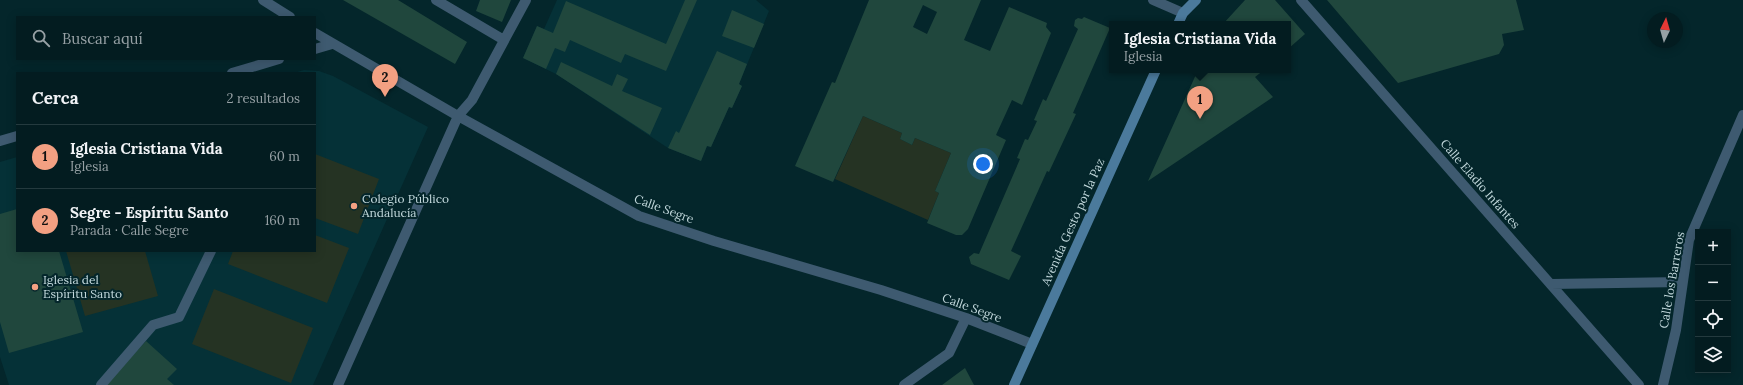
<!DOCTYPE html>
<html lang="es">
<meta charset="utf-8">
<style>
:root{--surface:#031c20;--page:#11292d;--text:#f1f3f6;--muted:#97a1a5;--line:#243a3e;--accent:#f3a082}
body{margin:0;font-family:Lora,serif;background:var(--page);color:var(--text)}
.controls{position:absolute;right:12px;bottom:12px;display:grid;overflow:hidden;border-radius:0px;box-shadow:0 2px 10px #0003}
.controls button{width:36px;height:36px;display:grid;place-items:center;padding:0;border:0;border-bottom:1px solid var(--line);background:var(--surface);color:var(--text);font:20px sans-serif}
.compass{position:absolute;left:1647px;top:12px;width:36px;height:36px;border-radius:50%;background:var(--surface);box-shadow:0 2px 10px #0003;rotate:5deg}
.you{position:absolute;left:983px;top:164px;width:14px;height:14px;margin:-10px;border:3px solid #fff;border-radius:50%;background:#1a73e8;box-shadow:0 0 0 6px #1a73e833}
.badge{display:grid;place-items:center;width:26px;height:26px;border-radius:50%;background:var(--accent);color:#111;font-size:13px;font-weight:700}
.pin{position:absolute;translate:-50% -33px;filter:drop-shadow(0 1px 2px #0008)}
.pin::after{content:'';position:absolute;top:21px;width:14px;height:12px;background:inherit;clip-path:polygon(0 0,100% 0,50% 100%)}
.popup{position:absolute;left:1109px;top:21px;width:182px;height:52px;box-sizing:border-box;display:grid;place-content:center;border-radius:0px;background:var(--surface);filter:drop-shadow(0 1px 3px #0005);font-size:13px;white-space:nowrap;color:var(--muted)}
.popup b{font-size:15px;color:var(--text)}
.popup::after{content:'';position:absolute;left:50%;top:100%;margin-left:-8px;border:8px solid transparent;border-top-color:var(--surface)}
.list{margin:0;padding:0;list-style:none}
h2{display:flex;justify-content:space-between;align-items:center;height:52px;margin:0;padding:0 16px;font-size:17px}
h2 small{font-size:13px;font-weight:400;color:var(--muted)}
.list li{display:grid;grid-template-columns:26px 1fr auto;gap:12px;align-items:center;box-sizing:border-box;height:64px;padding:0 16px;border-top:1px solid var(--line)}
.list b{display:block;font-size:15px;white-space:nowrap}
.list p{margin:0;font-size:13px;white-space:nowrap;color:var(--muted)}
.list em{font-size:13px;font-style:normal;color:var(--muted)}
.icon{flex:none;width:22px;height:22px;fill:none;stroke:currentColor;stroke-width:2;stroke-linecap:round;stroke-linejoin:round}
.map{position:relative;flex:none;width:1743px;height:385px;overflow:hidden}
.search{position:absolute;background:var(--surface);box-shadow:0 2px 10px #0003;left:16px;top:16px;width:300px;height:44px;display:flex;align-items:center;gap:10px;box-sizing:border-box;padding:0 14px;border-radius:0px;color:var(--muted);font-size:15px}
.panel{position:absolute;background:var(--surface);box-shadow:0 2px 10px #0003;left:16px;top:72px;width:300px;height:180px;border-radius:0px}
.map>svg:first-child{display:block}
</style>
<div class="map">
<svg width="1743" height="385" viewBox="0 0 1743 385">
<rect width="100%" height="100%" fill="#04262b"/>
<path fill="#053137" d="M557 0H756L769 11 739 84 742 86 732 108 729 107 711 147 707 146 701 161 668 148 556 74 523 58 537 26 544 29Z
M304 70 319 71 333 76 428 127 313 385H9L0 357V162L17 157V251H315V73H294Z"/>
<path fill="#253323" d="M863 116 902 133 900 139 912 145 915 138 951 153 935 191 939 193 928 220 835 179Z
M315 154 379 179 358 234 315 218Z
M315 235 349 248 327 303 228 264 233 251H315Z
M66 251H145L158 296 85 316Z
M214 289 313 328 291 383 192 344Z"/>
<path fill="#20473d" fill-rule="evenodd" d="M343 0H398L467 42 455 64Z
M480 0H511L502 22 476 11Z
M685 0H697L666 71 625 54 621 63 570 40 565 52 555 48 546 69 523 58 537 26 553 33 566 1 666 44Z
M869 0H981L964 40 990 51 1009 7 1047 23 1046 27 1051 33 1022 105 1012 100 996 135 1006 140 968 229 962 235H956L927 223 939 193 935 191 951 153 915 138 912 145 900 139 902 133 863 116 833 182 795 166 832 82 835 83ZM923 5 937 12 927 34 913 27Z
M1245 0H1275L1305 34 1288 49V24H1223Z
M1327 0H1516L1524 30 1502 34 1504 45 1499 54 1398 83Z
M732 10 764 24 754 48 722 36Z
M1084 17 1110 28 1073 113 1076 114 1049 172 1047 171 1011 251 1021 256 1009 280 971 264 969 257 974 253 979 254 1020 159 1017 158 1025 139 1028 140 1037 121 1034 120 1043 99 1046 101 1078 29 1074 26 1075 20 1078 18 1082 19Z
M717 51 747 64 739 84 742 86 732 108 729 107 711 147 707 146 701 161 668 148 676 131 679 133Z
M561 62 612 86 617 74 628 79 622 91 662 108 650 135 556 74Z
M1198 70H1264L1255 77 1273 97 1148 181Z
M17 209V251H59L83 332 9 353 0 322V214Z
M146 341 177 369 167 379 174 385H105Z
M965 368 974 385H942Z"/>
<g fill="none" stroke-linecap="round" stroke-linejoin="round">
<path stroke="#3e5a70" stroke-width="10" d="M263 0 290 17
M436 0 504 40
M1153 0 1183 13
M1301 0 1639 385
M315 33 458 116 639 216 714 241 881 290 966 318 1032 344
M315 49 332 44
M232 73 279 59
M0 141 17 136
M1551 284 1683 282
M101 385 153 325 179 317 211 251
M338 385 458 116 472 100 526 0
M904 385 949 353 966 318
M1663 385 1676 330 1689 240 1743 115"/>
<path stroke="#4b7a9c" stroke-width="10" d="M1178 24 1183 13 1196 0
M1014 385 1156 70"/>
</g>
<g fill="#f3a082" stroke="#04262b" stroke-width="1.5">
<circle cx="354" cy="206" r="4"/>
<circle cx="35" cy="287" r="4"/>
</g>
<g text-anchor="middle" stroke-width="4" stroke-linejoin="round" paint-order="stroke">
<g font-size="12" fill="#c2d8dc" stroke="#04262b">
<text transform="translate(1480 184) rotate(49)" y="4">Calle Eladio Infantes</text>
<text transform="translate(664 209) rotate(20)" y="4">Calle Segre</text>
<text transform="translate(1073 222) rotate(-66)" y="4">Avenida Gesto por la Paz</text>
<text transform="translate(1672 280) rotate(-80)" y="4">Calle los Barreros</text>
<text transform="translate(972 308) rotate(20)" y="4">Calle Segre</text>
</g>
<g font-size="12" fill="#c2d8dc" stroke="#04262b" text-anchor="start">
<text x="362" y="203">Colegio Público<tspan x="362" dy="14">Andalucía</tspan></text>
<text x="43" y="284">Iglesia del<tspan x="43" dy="14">Espíritu Santo</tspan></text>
</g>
</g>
</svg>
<div class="controls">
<button>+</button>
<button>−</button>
<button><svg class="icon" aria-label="locate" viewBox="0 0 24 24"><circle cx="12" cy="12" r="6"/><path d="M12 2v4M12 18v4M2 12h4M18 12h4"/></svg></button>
<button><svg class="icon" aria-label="layers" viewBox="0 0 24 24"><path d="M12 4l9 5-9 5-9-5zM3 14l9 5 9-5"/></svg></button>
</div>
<svg class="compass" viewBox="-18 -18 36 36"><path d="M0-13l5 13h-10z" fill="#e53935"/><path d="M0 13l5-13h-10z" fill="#97a1a5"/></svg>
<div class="you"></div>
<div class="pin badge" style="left:1200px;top:119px">1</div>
<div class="popup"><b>Iglesia Cristiana Vida</b>Iglesia</div>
<div class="pin badge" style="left:385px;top:97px">2</div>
<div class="search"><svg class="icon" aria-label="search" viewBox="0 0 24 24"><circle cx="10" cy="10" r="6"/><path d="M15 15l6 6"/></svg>Buscar aquí</div>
<section class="panel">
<h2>Cerca<small>2 resultados</small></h2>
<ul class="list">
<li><span class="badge">1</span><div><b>Iglesia Cristiana Vida</b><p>Iglesia</p></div><em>60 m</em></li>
<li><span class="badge">2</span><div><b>Segre - Espíritu Santo</b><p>Parada · Calle Segre</p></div><em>160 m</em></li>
</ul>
</section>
</div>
